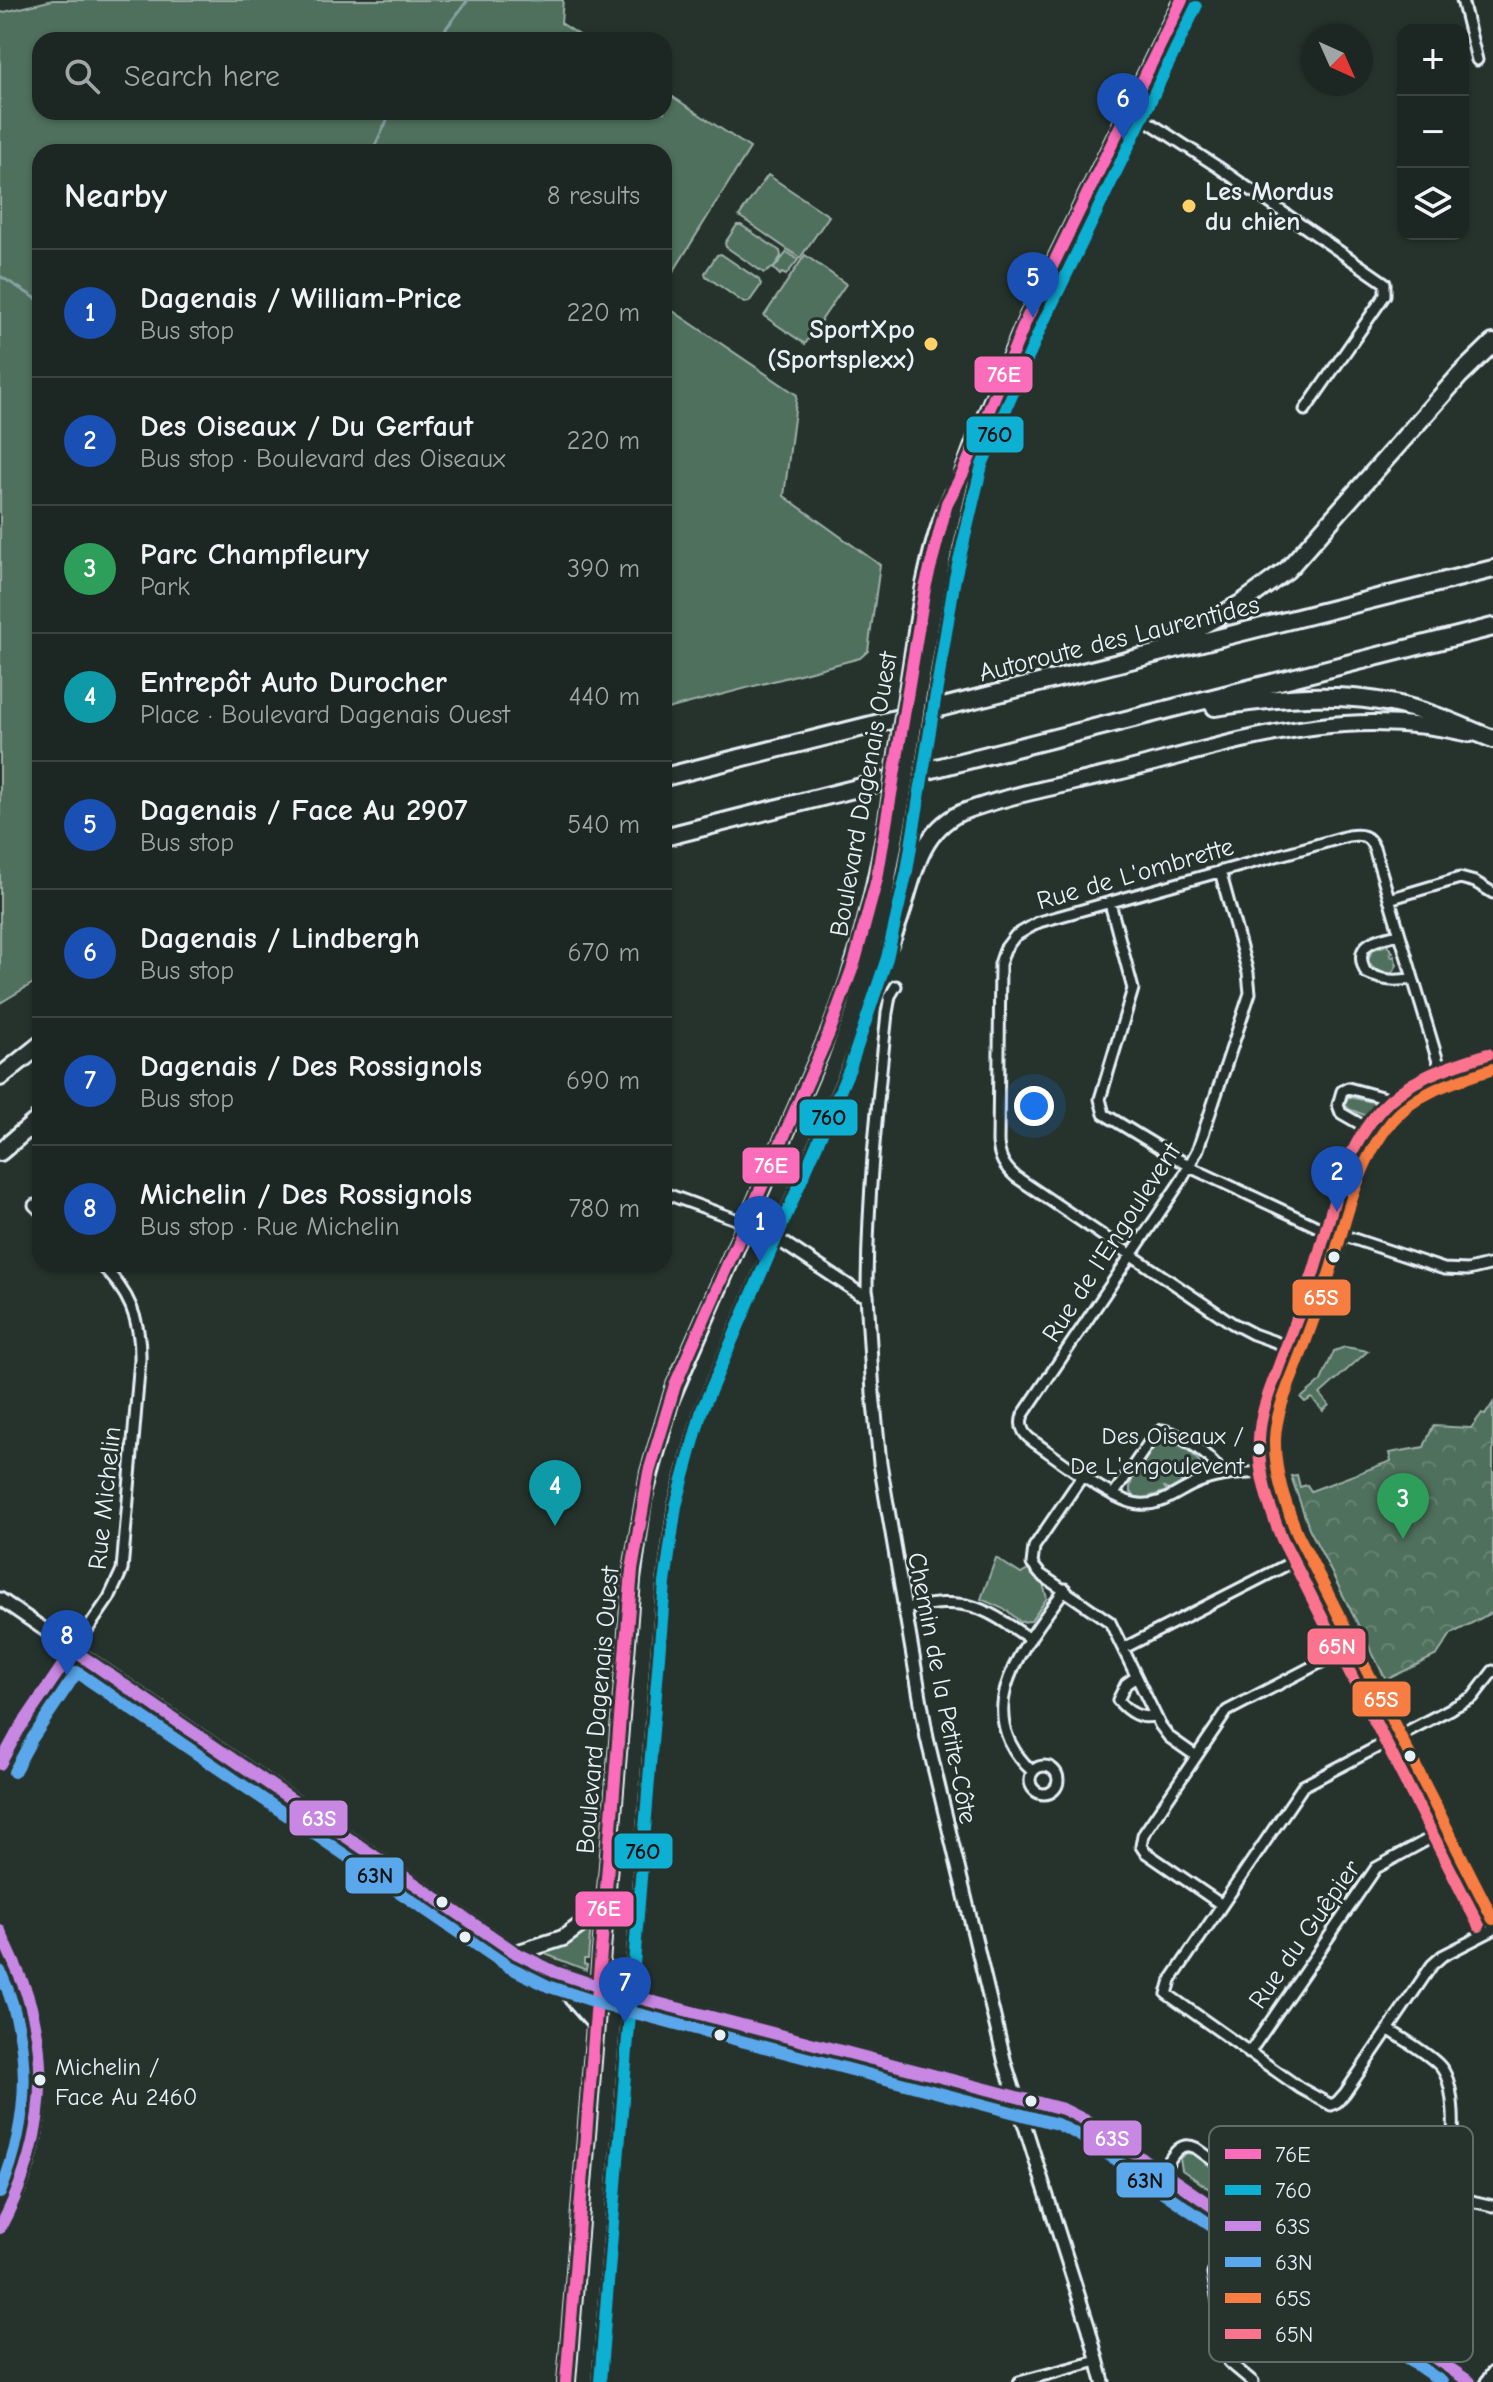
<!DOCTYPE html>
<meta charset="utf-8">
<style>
:root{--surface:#1c2622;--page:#29322f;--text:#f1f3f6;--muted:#a0a5a5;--line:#3a4340;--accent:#d93025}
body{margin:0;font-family:"Comic Neue",sans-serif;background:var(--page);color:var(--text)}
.controls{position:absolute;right:24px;top:24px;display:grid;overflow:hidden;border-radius:16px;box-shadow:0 2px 6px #0004}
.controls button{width:72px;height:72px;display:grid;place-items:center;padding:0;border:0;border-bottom:2px solid var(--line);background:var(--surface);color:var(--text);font:40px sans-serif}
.compass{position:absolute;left:1301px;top:24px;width:72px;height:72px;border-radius:50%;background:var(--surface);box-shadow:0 2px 6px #0004;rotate:135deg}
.you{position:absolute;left:1034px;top:1106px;width:28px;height:28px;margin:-20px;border:6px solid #fff;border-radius:50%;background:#1a73e8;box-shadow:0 0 0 12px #1a73e833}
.badge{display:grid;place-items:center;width:52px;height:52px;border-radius:50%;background:var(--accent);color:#fff;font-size:26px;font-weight:700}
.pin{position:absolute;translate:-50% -66px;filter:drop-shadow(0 2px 4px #0008)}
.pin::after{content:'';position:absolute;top:42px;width:28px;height:24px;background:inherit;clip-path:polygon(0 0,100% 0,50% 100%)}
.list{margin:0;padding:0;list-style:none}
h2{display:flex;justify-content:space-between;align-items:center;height:104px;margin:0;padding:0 32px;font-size:34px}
h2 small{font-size:26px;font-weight:400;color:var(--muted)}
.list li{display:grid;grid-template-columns:52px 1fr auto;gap:24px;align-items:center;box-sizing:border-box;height:128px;padding:0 32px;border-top:2px solid var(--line)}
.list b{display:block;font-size:30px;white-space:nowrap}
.list p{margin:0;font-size:26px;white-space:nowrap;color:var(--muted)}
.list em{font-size:26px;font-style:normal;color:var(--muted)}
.icon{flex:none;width:44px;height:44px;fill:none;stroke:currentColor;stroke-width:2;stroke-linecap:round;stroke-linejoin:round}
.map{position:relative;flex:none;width:1493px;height:2382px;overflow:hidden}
.search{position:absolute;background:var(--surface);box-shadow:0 2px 6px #0004;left:32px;top:32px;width:640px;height:88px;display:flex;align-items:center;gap:20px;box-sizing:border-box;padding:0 28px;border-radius:24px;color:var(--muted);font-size:30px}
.panel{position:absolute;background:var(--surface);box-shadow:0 2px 6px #0004;left:32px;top:144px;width:640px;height:1128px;border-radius:24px}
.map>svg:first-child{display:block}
</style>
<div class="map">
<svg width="1493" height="2382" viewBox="0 0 1493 2382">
<defs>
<pattern id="park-crowns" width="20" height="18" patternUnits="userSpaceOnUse" patternTransform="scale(2)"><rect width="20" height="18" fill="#4f705b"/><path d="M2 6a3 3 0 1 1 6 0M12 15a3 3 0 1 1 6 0" fill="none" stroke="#688573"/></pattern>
</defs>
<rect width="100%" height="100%" fill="#26332d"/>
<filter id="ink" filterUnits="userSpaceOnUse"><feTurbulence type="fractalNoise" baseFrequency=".0125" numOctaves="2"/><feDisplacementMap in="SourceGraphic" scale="16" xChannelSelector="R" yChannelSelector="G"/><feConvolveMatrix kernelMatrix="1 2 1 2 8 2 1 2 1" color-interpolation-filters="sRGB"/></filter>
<g filter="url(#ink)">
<path fill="#4f705b" stroke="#9cb0aa" stroke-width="2" d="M53 0H563L561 23 587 40H40V112H664V91L750 148 664 287V152H40V979L0 1003V13Z
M768 175 829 216 800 258 739 216Z
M737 225H741L780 251 781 256 774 268 787 252 798 260 786 275 782 273 780 275 773 268 764 273 726 247 725 243Z
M721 254 759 280 761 285 749 302 744 303 706 276 705 273 717 255Z
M805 255 846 284 805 344 764 316Z
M664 305 797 395 784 496 880 565 868 651 860 658 664 710Z
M1387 945 1393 952 1390 954 1392 957 1394 956 1397 965 1392 974 1374 969 1368 961 1372 950Z
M1348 1097 1373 1102 1378 1106V1112L1372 1118 1349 1109 1345 1104Z
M1345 1347 1368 1351 1320 1394 1329 1405 1323 1411 1312 1398 1305 1402 1301 1398 1321 1381 1334 1351Z
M1168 1439C1181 1446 1203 1456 1201 1472L1169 1490 1165 1488 1167 1491 1145 1498 1136 1497 1130 1492C1128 1477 1153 1441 1168 1439Z
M996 1558 1021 1574 1028 1570 1043 1584 1047 1598 1031 1621 1020 1622 1008 1611 981 1599Z
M591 1923 588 1959H584V1964L587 1965 586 1970 540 1952Z
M1187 2153C1201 2155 1226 2172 1231 2185L1229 2192 1215 2193 1182 2170 1180 2158Z"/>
<path fill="url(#park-crowns)" stroke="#9cb0aa" stroke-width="2" d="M1493 1403V1612L1451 1634 1437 1655 1386 1680 1309 1528 1291 1476 1297 1475 1300 1487 1307 1485 1311 1491 1391 1461 1389 1453 1424 1447 1433 1426 1471 1428 1482 1413 1485 1415Z"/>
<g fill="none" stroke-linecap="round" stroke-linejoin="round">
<path stroke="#87a1a3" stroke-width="3" d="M530 0H541
M437 40 468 0
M372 152 391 112
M0 276 40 301"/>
<g stroke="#e8f1f8" stroke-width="15">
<path id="minor" d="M1462 0 1477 60
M1130 110 1218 167 1385 283V295L1305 410
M1220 871 1248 973 1250 993 1198 1149 1181 1181 1023 1415C1019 1426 1023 1434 1033 1441 1056 1457 1113 1502 1139 1504 1164 1507 1180 1488 1202 1481 1226 1473 1251 1473 1276 1471
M1389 899 1460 878 1475 882 1493 893
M1110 903 1133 989 1100 1099 1104 1114 1196 1170 1318 1227 1444 1269 1468 1270 1493 1264
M1398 934C1376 940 1351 943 1366 973 1381 980 1395 983 1411 978
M1381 1136 1341 1113 1338 1105 1342 1091 1348 1088 1385 1098 1401 1112
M664 1193 746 1223
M34 1205 40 1211
M867 1295C867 1200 877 1107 887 1013L890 996 896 986
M1301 1351 1253 1334 1232 1323 1016 1177C1004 1167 999 1157 998 1142L1000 964 1005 949 1015 936 1039 922 1348 836C1361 834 1369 835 1374 848L1445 1085
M1083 1475 1034 1547 1032 1564 1040 1574 1110 1622 1160 1725 1169 1737 1196 1756
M1113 1495 1155 1434 1162 1430C1178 1432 1218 1460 1222 1476
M903 1609C967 1597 977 1603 1030 1639
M1124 1648 1308 1554
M1493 1671 1473 1697 1303 1786 1171 1980 1167 1994 1300 2088 1331 2105 1337 2102 1345 2093 1432 1965 1442 1956 1493 1930
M1136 1677 1126 1684 1118 1700C1127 1711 1141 1721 1155 1715
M0 1764 18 1731 109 1598 122 1570 140 1360C141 1320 129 1291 100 1264
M1030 1780a14 14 0 1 1 28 0a14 14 0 1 1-28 0Z
M1033 1772C966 1711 1025 1645 1065 1589
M1222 1905 1145 1852 1141 1846 1143 1835 1227 1711 1354 1645
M0 1931C10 1956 23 1979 30 2005 52 2080 40 2161 0 2228
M1388 2029C1404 2040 1425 2051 1439 2065 1461 2087 1451 2158 1452 2187L1463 2199 1493 2206
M1249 2053 1376 1868 1447 1829
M1162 2172C1171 2159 1178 2139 1196 2148L1239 2179V2189L1222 2213
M1452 2187C1439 2185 1428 2179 1427 2165L1434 2152 1453 2148
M1241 2226 1217 2263 1213 2274 1229 2362 1253 2382
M1321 2281 1340 2255 1347 2252 1355 2256 1400 2289 1399 2299 1383 2323
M1019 2382 1097 2361"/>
</g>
<g stroke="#e8f1f8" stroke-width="17">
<path id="tertiary" d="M1493 1069C1456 1081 1418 1091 1392 1121 1353 1166 1345 1230 1326 1284 1315 1312 1305 1341 1295 1369 1286 1392 1276 1415 1275 1439 1274 1473 1284 1502 1297 1533L1493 1919
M746 1223 776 1238 859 1293 867 1295 873 1393 880 1463 927 1738 1005 2063 1089 2329 1103 2382
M0 1599 516 1953 555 1972 616 1992 1063 2109 1087 2121 1470 2382
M1487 2382 1493 2373"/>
</g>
<g stroke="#e8f1f8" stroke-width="20">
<path id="secondary" d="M919 694 943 557 963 473 975 440 1027 318 1182 0
M906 697C916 636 925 545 954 491
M871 970C877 962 885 954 890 944 913 900 909 838 960 813 1010 794 1066 785 1118 772 1241 741 1341 704 1470 734
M516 1953 563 1938 604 1908
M562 1975 572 1998 595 2024
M566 2382 632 1570 649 1472 675 1385 829 1033C860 957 878 880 890 800
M584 2382 649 1581 660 1503 687 1405 835 1062 855 1009 881 919 903 797"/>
</g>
<g stroke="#e8f1f8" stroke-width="22">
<path id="motorway" d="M1169 644 1242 603 1287 570 1460 375 1493 343
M1215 707C1284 696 1356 689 1424 712 1447 719 1470 730 1493 739
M664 777 1493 569
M664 837 1493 627
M0 1077 40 1045
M0 1152 40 1118"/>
</g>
<use href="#minor" stroke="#26332d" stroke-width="9"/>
<use href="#tertiary" stroke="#26332d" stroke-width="11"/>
<use href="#secondary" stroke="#26332d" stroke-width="14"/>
<use href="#motorway" stroke="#26332d" stroke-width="16"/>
<g stroke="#e8f1f8" stroke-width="20" stroke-linecap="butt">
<path id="secondary-bridge" d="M903 797 919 694
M890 800 906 697"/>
</g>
<use href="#secondary-bridge" stroke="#26332d" stroke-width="14"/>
<g stroke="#26332d" stroke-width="18">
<path id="bus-1" d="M566 2382 632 1570 649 1472 675 1385 829 1033 855 961 877 879 925 588 947 503 963 473 1027 318 1182 0"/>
</g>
<g stroke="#26332d" stroke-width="18">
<path id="bus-2" d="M600 2382 665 1583 676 1506 702 1410 850 1068 887 958 907 871 955 578 982 465 1042 325 1196 7"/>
</g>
<g stroke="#26332d" stroke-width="18">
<path id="bus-3" d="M0 1764 18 1731 73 1650 516 1953 555 1972 616 1992 1063 2109 1087 2121 1470 2382
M0 1931C9 1952 19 1972 27 1994 53 2074 39 2155 0 2228"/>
</g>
<g stroke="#26332d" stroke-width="18">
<path id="bus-4" d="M14 1772 32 1739 77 1672 509 1967 550 1987 612 2007 1057 2124 1079 2135 1442 2382
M0 1971C33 2044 30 2120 0 2193"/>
</g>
<g stroke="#26332d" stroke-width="18">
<path id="bus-5" d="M1493 1069C1457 1081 1417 1091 1392 1121 1353 1167 1345 1229 1326 1284 1316 1312 1306 1341 1295 1369 1286 1392 1276 1414 1275 1439 1274 1472 1285 1503 1297 1533L1493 1919"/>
</g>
<g stroke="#26332d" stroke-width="18">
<path id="bus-6" d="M1479 1926 1282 1539C1269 1507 1258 1474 1259 1439 1260 1412 1271 1388 1280 1363 1291 1334 1302 1306 1312 1277 1331 1220 1339 1155 1381 1109 1409 1078 1450 1066 1488 1054"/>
</g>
<use href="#bus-1" stroke="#fb6dba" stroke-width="12"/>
<use href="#bus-2" stroke="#0dafd3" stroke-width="12"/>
<use href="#bus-3" stroke="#c787e3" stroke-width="12"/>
<use href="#bus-4" stroke="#5aa8eb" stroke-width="12"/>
<use href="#bus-5" stroke="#f77d43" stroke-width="12"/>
<use href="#bus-6" stroke="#fc738d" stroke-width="12"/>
</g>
</g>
<g fill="#ffd166" stroke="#26332d" stroke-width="3">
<circle cx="1189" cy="206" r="8"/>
<circle cx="931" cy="344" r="8"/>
</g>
<g fill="#e8f1f8" stroke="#26332d" stroke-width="3">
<circle cx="1334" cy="1257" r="7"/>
<circle cx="1259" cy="1449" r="7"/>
<circle cx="1410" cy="1756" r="7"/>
<circle cx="442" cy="1902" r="7"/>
<circle cx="465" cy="1937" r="7"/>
<circle cx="720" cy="2035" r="7"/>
<circle cx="40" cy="2080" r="7"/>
<circle cx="1031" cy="2101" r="7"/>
</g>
<g text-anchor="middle" stroke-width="6" stroke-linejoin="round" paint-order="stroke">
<g font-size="24" fill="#e8f1f8" stroke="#26332d" text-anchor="end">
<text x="1244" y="1444">Des Oiseaux /<tspan x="1244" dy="30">De L'engoulevent</tspan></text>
<text x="55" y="2075" text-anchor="start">Michelin /<tspan x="55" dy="30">Face Au 2460</tspan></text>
</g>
<g font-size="26" font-weight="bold" fill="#e8f1f8" stroke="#26332d" text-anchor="start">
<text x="1205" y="200">Les Mordus<tspan x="1205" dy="30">du chien</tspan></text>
<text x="915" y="338" text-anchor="end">SportXpo<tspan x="915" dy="30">(Sportsplexx)</tspan></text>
</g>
<g font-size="26" fill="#e8f1f8" stroke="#26332d">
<text transform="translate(1119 638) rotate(-14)" y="9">Autoroute des Laurentides</text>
<text transform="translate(863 794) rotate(-80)" y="9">Boulevard Dagenais Ouest</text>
<text transform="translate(1135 873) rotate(-16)" y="9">Rue de L'ombrette</text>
<text transform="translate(1111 1242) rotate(-57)" y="9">Rue de l'Engoulevent</text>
<text transform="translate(104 1498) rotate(-84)" y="9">Rue Michelin</text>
<text transform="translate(943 1688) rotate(79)" y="9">Chemin de la Petite-Côte</text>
<text transform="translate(597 1710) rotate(-85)" y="9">Boulevard Dagenais Ouest</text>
<text transform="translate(1304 1934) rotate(-55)" y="9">Rue du Guêpier</text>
</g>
</g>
<rect x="1209" y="2126" width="264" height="236" rx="12" fill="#26332d" stroke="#606c6a" stroke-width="2"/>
<rect x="1225" y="2149" width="36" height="10" fill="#fb6dba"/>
<rect x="1225" y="2185" width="36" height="10" fill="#0dafd3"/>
<rect x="1225" y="2221" width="36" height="10" fill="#c787e3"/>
<rect x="1225" y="2257" width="36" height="10" fill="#5aa8eb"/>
<rect x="1225" y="2293" width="36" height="10" fill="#f77d43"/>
<rect x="1225" y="2329" width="36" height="10" fill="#fc738d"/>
<g font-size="22" fill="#e8f1f8">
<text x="1275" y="2162">76E</text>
<text x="1275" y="2198">76O</text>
<text x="1275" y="2234">63S</text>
<text x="1275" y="2270">63N</text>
<text x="1275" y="2306">65S</text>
<text x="1275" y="2342">65N</text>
</g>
<g stroke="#26332d" stroke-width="3">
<rect x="973" y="355" width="61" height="39" rx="8" fill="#fb6dba"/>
<rect x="965" y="415" width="60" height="39" rx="8" fill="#0dafd3"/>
<rect x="798" y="1098" width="61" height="39" rx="8" fill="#0dafd3"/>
<rect x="741" y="1146" width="60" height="39" rx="8" fill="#fb6dba"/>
<rect x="1291" y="1278" width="61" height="39" rx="8" fill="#f77d43"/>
<rect x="1306" y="1627" width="61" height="39" rx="8" fill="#fc738d"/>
<rect x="1351" y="1680" width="61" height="38" rx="8" fill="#f77d43"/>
<rect x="288" y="1799" width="61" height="38" rx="8" fill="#c787e3"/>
<rect x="613" y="1832" width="61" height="38" rx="8" fill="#0dafd3"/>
<rect x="344" y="1856" width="61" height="39" rx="8" fill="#5aa8eb"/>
<rect x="574" y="1890" width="61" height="38" rx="8" fill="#fb6dba"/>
<rect x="1082" y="2119" width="61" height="38" rx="8" fill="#c787e3"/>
<rect x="1115" y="2161" width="61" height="38" rx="8" fill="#5aa8eb"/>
</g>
<g font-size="22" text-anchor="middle" font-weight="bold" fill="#fff">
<text x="1004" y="382">76E</text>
<text x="771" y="1173">76E</text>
<text x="1321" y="1305">65S</text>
<text x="1337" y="1654">65N</text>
<text x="1381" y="1707">65S</text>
<text x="319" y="1826">63S</text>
<text x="604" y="1916">76E</text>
<text x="1112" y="2146">63S</text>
</g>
<g font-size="22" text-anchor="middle" font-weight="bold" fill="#111">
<text x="995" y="442">76O</text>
<text x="829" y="1125">76O</text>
<text x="643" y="1859">76O</text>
<text x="375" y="1883">63N</text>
<text x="1145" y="2188">63N</text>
</g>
</svg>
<div class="controls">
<button>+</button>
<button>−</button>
<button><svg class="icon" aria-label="layers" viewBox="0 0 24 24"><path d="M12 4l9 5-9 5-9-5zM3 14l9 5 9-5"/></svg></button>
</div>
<svg class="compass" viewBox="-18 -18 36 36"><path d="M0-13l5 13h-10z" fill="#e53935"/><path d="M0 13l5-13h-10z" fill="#a0a5a5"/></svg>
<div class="you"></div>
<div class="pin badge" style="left:760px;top:1262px;background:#1a4fb4">1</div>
<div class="pin badge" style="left:1337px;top:1212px;background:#1a4fb4">2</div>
<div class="pin badge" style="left:1403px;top:1539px;background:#2e9e5b">3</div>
<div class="pin badge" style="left:555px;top:1526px;background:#0f9aa8">4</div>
<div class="pin badge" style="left:1033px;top:318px;background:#1a4fb4">5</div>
<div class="pin badge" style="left:1123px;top:139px;background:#1a4fb4">6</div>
<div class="pin badge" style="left:625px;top:2023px;background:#1a4fb4">7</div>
<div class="pin badge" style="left:67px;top:1676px;background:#1a4fb4">8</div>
<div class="search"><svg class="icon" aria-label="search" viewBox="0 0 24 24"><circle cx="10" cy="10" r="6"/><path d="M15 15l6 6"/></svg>Search here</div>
<section class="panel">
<h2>Nearby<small>8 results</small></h2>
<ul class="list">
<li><span class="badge" style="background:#1a4fb4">1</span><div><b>Dagenais / William-Price</b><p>Bus stop</p></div><em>220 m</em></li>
<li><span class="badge" style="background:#1a4fb4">2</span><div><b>Des Oiseaux / Du Gerfaut</b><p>Bus stop · Boulevard des Oiseaux</p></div><em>220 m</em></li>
<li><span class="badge" style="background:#2e9e5b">3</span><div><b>Parc Champfleury</b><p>Park</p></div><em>390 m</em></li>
<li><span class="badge" style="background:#0f9aa8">4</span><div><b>Entrepôt Auto Durocher</b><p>Place · Boulevard Dagenais Ouest</p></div><em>440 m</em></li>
<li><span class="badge" style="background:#1a4fb4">5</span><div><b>Dagenais / Face Au 2907</b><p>Bus stop</p></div><em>540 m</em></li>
<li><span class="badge" style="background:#1a4fb4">6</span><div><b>Dagenais / Lindbergh</b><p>Bus stop</p></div><em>670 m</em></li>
<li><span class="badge" style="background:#1a4fb4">7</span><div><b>Dagenais / Des Rossignols</b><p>Bus stop</p></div><em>690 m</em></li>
<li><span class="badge" style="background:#1a4fb4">8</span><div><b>Michelin / Des Rossignols</b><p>Bus stop · Rue Michelin</p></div><em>780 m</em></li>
</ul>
</section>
</div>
